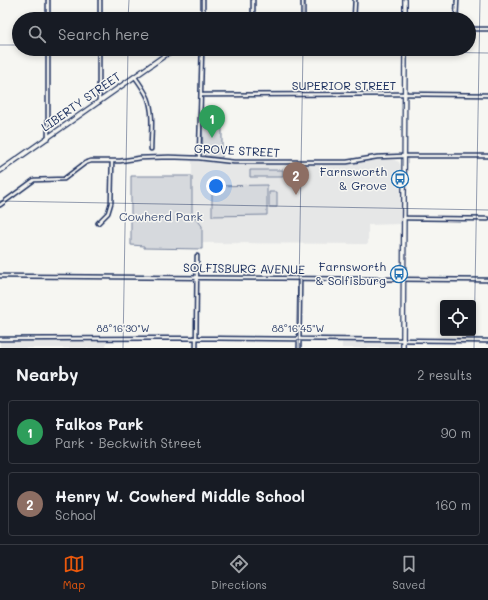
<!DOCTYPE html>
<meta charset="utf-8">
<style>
:root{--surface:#171b24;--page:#242831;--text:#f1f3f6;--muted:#9ea1a6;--line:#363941;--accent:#ea580c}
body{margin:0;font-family:Mali,sans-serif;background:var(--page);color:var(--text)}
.controls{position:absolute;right:12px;bottom:12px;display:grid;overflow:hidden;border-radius:4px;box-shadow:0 2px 6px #0003}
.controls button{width:36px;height:36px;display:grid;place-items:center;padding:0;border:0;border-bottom:1px solid var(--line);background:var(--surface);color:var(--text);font:20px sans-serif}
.you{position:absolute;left:216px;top:186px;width:14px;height:14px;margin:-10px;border:3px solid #fff;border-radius:50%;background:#1a73e8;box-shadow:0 0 0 6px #1a73e833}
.badge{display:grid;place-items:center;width:26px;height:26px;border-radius:50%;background:var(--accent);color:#fff;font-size:13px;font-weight:700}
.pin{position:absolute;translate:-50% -33px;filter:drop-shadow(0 1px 2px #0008)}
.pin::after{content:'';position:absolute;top:21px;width:14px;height:12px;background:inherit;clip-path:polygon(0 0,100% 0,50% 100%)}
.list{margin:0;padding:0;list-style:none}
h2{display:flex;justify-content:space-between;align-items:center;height:52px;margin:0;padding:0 16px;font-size:17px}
h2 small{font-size:13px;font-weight:400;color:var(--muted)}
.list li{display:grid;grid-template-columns:26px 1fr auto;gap:12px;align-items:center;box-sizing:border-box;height:64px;margin:0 8px 8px;padding:0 8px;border:1px solid var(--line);border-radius:4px}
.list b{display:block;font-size:15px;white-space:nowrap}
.list p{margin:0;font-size:13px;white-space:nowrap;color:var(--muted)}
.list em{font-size:13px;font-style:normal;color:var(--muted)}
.icon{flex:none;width:22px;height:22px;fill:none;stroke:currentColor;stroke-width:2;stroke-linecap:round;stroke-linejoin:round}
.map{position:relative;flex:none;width:488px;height:348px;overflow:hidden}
.search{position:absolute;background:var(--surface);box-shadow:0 2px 6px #0003;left:12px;right:12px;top:12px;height:44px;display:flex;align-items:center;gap:10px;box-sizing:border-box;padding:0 14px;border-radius:22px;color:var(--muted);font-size:15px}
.sheet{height:196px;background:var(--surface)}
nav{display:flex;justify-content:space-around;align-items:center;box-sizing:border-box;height:56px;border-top:1px solid var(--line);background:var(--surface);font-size:11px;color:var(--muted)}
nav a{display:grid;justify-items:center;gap:2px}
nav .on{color:var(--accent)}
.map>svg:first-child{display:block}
</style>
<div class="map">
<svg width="488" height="348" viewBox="0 0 488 348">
<rect width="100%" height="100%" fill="#f6f6f2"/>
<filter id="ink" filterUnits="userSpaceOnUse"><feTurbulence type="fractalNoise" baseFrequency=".025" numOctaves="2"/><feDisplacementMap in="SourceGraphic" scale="8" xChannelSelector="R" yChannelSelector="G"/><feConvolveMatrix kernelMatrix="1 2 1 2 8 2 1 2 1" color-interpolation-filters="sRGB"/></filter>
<g filter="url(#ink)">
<path fill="#e6e7e7" d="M375 159 394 160 399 162 401 166V224L368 225V244L202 243V226L192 214V160L235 164H351Z
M0 338H106V348H0Z
M342 342 397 343 399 345V348H342Z"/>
<path fill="#d6d9dd" stroke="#78849e" d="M202 123 222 124V158L205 156 203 154Z
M250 170H283V177H250Z
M131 176H192V213L202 226V249L144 248V246L131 245Z
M267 185V215L212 216V186Z
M269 192H277V207H269Z"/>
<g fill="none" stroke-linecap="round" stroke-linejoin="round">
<g stroke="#1b2f5e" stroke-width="5.5">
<path id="street" d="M48 19V0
M100 19V0
M203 19V0
M253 19V0
M303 19V0
M354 19 355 0
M456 19 457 0
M469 29H488
M135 77C140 84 145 91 148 98 154 114 151 133 151 149
M201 95 405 94 488 95
M99 102V49
M48 138V49
M199 158 202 49
M0 205 34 180 64 179 85 163 91 161H120L140 158 169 157 199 158 234 162H347L377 157 404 156H488
M404 218 488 219
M98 223 108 213 111 203 112 161
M0 276 488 280
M0 339 196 338 488 341
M196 348 197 256
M299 348 300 279"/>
</g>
<g stroke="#1b2f5e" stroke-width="6">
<path id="secondary" d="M405 19V0
M0 171 174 49
M403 348 405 49"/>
</g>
<use href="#street" stroke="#f6f6f2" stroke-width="2.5"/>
<use href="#secondary" stroke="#f6f6f2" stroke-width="3.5"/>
</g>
</g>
<path fill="none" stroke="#1b2f5e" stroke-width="1" stroke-opacity="0.45" d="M128 19 129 0M304 19V0M0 45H19M231 49 488 53M0 201 488 210M123 348 128 49M298 348 303 49M474 348 480 0"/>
<defs>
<g id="bus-ring" transform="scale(0.9)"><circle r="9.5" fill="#f6f6f2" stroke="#1f6fb2" stroke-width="1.5"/><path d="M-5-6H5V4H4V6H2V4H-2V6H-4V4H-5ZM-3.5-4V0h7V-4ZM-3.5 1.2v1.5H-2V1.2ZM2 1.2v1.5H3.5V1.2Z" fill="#1f6fb2"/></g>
</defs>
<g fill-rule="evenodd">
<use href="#bus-ring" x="400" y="179"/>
<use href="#bus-ring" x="399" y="274"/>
</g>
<g text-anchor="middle" stroke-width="3" stroke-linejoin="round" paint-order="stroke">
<g font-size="12" fill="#1b2f5e" stroke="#f6f6f2">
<text x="344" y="90">SUPERIOR STREET</text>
<text transform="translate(81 102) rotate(-35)" y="4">LIBERTY STREET</text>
<text transform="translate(237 151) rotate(3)" y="4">GROVE STREET</text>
<text transform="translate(244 269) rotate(1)" y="4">SOLFISBURG AVENUE</text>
</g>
<g font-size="12" fill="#1b2f5e" stroke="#f6f6f2" text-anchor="end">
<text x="387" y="176">Farnsworth<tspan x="387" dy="14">&amp; Grove</tspan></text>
<text x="386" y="271">Farnsworth<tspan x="386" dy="14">&amp; Solfisburg</tspan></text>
</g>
<g font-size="12" fill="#405177" stroke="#f6f6f2">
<text x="161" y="221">Cowherd Park</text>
</g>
</g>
<g font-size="10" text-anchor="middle" fill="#1b2f5e" stroke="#f6f6f2" stroke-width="3" stroke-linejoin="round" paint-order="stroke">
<text x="123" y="332">88°16'30"W</text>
<text x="298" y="332">88°16'45"W</text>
</g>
</svg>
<div class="controls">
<button><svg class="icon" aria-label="locate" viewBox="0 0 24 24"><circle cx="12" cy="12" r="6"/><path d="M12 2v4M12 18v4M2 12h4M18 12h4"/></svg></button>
</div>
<div class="you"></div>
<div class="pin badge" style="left:212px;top:138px;background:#2e9e5b">1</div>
<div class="pin badge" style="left:296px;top:195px;background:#8d6e63">2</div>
<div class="search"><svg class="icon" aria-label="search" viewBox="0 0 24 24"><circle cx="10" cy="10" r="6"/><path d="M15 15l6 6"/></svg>Search here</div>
</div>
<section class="sheet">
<h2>Nearby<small>2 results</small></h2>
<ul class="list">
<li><span class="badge" style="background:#2e9e5b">1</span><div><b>Falkos Park</b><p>Park · Beckwith Street</p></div><em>90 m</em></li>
<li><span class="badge" style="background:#8d6e63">2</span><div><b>Henry W. Cowherd Middle School</b><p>School</p></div><em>160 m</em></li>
</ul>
</section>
<nav>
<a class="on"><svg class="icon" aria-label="map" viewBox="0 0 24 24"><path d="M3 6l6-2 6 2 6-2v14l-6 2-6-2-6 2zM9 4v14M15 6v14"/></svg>Map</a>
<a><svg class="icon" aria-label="directions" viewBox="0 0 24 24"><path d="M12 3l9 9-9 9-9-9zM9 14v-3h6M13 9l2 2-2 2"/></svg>Directions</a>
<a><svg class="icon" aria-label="saved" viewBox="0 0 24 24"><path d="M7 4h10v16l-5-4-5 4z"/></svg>Saved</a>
</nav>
